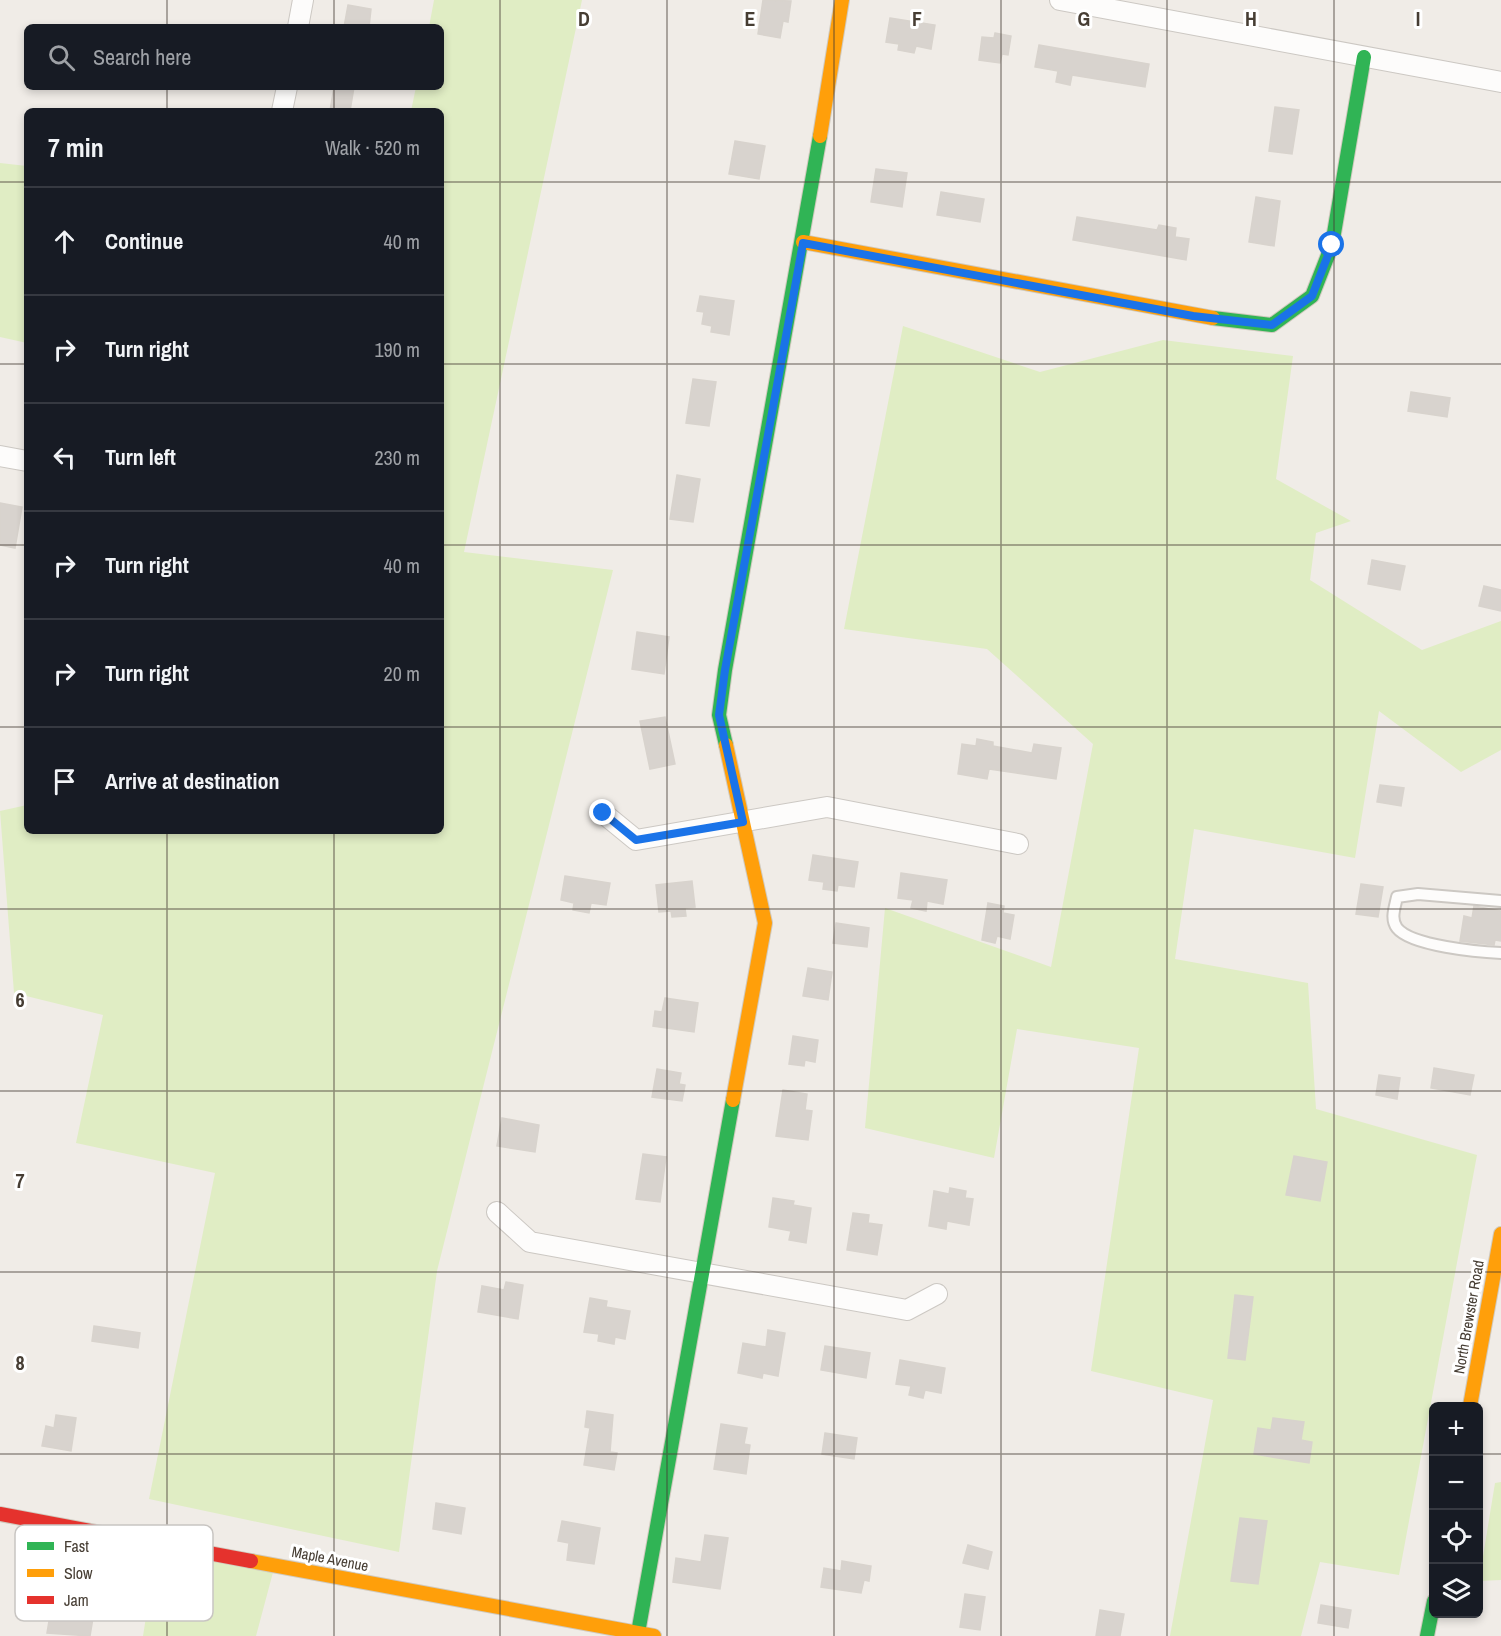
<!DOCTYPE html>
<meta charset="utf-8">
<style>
:root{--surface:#171b24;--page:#20242c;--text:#f1f3f6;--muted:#9ea1a6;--line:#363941}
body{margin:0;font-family:"Archivo Narrow",sans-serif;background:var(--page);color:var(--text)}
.controls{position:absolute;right:18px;bottom:18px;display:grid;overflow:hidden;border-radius:9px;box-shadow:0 3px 9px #0003}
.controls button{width:54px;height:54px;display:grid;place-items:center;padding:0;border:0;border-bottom:2px solid var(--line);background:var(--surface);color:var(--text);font:30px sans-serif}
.stop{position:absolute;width:18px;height:18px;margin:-14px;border:4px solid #1a73e8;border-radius:50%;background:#fff}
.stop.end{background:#1a73e8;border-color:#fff;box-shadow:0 2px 6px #0008}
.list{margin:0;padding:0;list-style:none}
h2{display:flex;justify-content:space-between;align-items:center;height:78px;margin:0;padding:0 24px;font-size:26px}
h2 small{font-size:20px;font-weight:400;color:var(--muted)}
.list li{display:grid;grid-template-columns:39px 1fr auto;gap:18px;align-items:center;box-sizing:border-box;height:108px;padding:0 24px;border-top:2px solid var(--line)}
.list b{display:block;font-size:22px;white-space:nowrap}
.list em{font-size:20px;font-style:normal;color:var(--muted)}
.icon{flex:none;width:33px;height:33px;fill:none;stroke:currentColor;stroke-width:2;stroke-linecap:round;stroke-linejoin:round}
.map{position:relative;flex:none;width:1501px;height:1636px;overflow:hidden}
.search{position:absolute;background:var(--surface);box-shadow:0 3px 9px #0003;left:24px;top:24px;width:420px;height:66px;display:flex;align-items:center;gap:15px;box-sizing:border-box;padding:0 21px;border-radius:9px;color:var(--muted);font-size:22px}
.panel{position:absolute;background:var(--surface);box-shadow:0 3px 9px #0003;left:24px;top:108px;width:420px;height:726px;border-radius:9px}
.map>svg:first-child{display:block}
</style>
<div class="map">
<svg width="1501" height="1636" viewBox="0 0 1501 1636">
<rect width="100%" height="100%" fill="#f0ece7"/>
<path fill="#e0edc4" d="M434 0H582L464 552 613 570 437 1271 399 1552 149 1499 215 1173 76 1143 103 1015 14 993 0 811 27 805V831H441V111H411L416 87H441V27H429Z
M0 163 27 166V343L0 337Z
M903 326 1040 372 1163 340 1293 356 1276 479 1351 521 1316 533 1310 580 1422 650 1501 621V750L1461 772 1379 711 1355 858 1194 829 1175 959 1308 983 1316 1109 1477 1155 1399 1575 1320 1562 1301 1636H1170L1213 1400 1091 1371 1139 1048 1017 1029 994 1158 865 1128 885 908 1051 967 1093 744 987 649 844 629Z
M1501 1482V1580L1479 1581 1495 1483Z
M158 1541 276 1561 256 1636H143Z"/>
<path fill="#d8d3ce" stroke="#d8d3cd" stroke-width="1.5" d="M763 0 791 1 788 22 783 21 780 38 758 34Z
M348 5 371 9 369 27H344Z
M890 18 935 25 931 49 916 46 914 53 898 50 899 44 886 42Z
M995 33 1011 36 1008 55 1002 54 1000 63 979 60 982 37 994 38Z
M1039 45 1149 64 1145 87 1072 75 1070 85 1056 82 1058 71 1035 67Z
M334 87H354L350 111H330Z
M1275 107 1299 110 1292 154 1269 151Z
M735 141 765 146 759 179 729 174Z
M876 169 907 173 902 207 871 202Z
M941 192 984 199 980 222 937 215Z
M1256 197 1280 201 1274 246 1249 242Z
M1077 217 1157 230 1159 225 1176 228 1175 237 1189 239 1186 260 1073 240Z
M700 296 734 301 729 335 711 332 712 326 702 324 704 312 697 311Z
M693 379 716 382 709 426 686 423Z
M1411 392 1450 398 1447 417 1408 411Z
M677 475 700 479 693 522 670 519Z
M0 503 22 507 15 548 0 545Z
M1372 560 1405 566 1400 590 1368 584Z
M1484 586 1501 590V611L1479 606Z
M637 632 669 637 664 674 632 669Z
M665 717 675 764 650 769 640 721Z
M977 739 993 742V746L1032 753 1034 744 1061 748 1056 779 989 769 987 779 958 774 962 744 976 746Z
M1380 785 1404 788 1401 806 1377 802Z
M813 855 858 862 854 887 838 885 837 891 823 889 824 882 809 880Z
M901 873 947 880 943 904 927 901 926 911 911 908 913 900 898 898Z
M565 876 610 883 606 905 591 903 589 913 573 910 574 903 561 900Z
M692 881 695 907 685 908 686 916 672 917 671 911 659 912 656 885Z
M1361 884 1383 887 1378 917 1356 914Z
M988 903 1004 906 1003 913 1014 915 1010 939 997 936 995 943 982 940Z
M1474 906 1501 911V941L1495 940 1494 945 1460 941 1464 916 1472 918Z
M836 923 869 928 867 947 833 943Z
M808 968 832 972 828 1000 803 996Z
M665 998 698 1003 694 1032 653 1026 655 1011 662 1012Z
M793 1036 818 1040 815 1062 805 1060 804 1066 789 1064Z
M1434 1068 1474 1075 1470 1095 1431 1088Z
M657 1069 681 1073 679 1084 685 1085 682 1101 652 1097Z
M1379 1075 1400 1078 1397 1099 1376 1095Z
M783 1090 807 1094 805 1110 812 1111 808 1140 776 1136Z
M502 1118 539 1125 535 1152 497 1146Z
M643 1154 666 1157 660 1202 636 1199Z
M1294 1156 1327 1162 1320 1201 1286 1195Z
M950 1188 966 1191 965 1198 973 1199 969 1225 947 1221 946 1229 929 1226 934 1191 949 1194Z
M773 1198 794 1201 793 1205 811 1208 806 1243 789 1240 791 1231 769 1227Z
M853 1213 869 1215 868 1223 882 1225 877 1255 847 1250Z
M506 1282 523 1285 518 1319 478 1312 482 1286 504 1290Z
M1235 1295 1253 1297 1245 1360 1228 1358Z
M590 1298 607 1301 606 1307 630 1311 625 1339 615 1337 614 1344 598 1341 599 1334 584 1332Z
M94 1326 140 1333 138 1348 92 1341Z
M768 1330 785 1333 778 1376 763 1373 762 1378 738 1373 743 1343 766 1347Z
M825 1346 870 1353 866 1378 821 1370Z
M900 1360 945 1368 941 1393 925 1390 923 1398 909 1395 911 1386 896 1384Z
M587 1411 613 1415 610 1452 617 1453 614 1470 584 1465 590 1428 585 1427Z
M56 1415 76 1418 71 1451 42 1446 46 1426 54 1428Z
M1273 1418 1304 1422 1301 1440 1312 1442 1309 1463 1254 1454 1258 1428 1271 1430Z
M721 1424 747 1428 744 1444 750 1445 746 1474 714 1469Z
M825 1433 857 1438 854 1459 822 1454Z
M436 1503 465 1508 461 1534 433 1529Z
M1240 1518 1267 1521 1258 1584 1231 1581Z
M562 1521 600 1528 594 1564 567 1560 569 1543 558 1541Z
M705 1535 728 1538 720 1589 673 1582 676 1558 701 1562Z
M968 1545 992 1552 988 1569 963 1563Z
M842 1561 871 1566 869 1581 864 1580 861 1593 821 1587 824 1568 841 1571Z
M965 1594 985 1597 980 1630 960 1627Z
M52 1603 72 1606 70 1615 93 1618 90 1636 47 1633Z
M1321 1605 1351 1610 1348 1628 1318 1623Z
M1100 1610 1124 1614 1120 1636H1096Z"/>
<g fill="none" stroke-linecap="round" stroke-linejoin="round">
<g stroke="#ccc8c3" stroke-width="14">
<path id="lane" d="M1501 901 1418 894 1397 897C1395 907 1390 919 1397 928 1411 946 1479 952 1501 953"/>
</g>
<g stroke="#ccc8c3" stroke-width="22">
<path id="street" d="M1060 0 1501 82
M298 27 303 0
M282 111 287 87
M0 456 27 461
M603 813 636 840 827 807 1018 844
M497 1212 530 1242 907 1310 937 1294"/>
</g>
<g stroke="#d0c9bd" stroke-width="16">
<path id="fast" d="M1213 318 1272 325 1312 296 1332 245 1364 57
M726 745 719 715 725 670 820 136
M638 1633 733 1100
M1427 1636 1434 1601"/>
</g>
<g stroke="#d0c9bd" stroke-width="16">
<path id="slow" d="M820 136 842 0
M803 242 1213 318
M726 745 765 923 733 1100
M1470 1406 1501 1234
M251 1561 654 1636"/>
</g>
<g stroke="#d0c9bd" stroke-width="16">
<path id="jam" d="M0 1514 251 1561"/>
</g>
<use href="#lane" stroke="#fdfcfb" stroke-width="10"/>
<use href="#street" stroke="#fdfcfb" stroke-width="20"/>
<use href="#fast" stroke="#30b455" stroke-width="14"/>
<use href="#slow" stroke="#ff9f0a" stroke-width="14"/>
<use href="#jam" stroke="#e5322d" stroke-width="14"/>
</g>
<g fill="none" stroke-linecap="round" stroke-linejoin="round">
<path stroke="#1a73e8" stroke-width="8" d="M603 813 636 840 743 822 719 715 725 670 803 243 1193 316 1272 325 1312 296 1332 245"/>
</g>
<path fill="none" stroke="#463d33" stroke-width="1.5" stroke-opacity="0.55" d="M167 0V27M334 0V27M500 0V1636M667 0V1636M834 0V1636M1001 0V1636M1167 0V1636M1334 0V1636M167 87V111M334 87V111M0 182H27M441 182H1501M0 364H27M441 364H1501M0 545H27M441 545H1501M0 727H27M441 727H1501M167 831V1636M334 831V1636M0 909H1501M0 1091H1501M0 1272H1501M0 1454H1434M1478 1454H1501"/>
<g text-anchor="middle" stroke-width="6" stroke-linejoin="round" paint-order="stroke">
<g font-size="15" fill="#463d33" stroke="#fff">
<text transform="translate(1469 1317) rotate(-80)" y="5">North Brewster Road</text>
<text transform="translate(330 1559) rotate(11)" y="5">Maple Avenue</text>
</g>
</g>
<rect x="15" y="1525" width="198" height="96" rx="9" fill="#fff" stroke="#c8c5c2" stroke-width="1.5"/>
<rect x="27" y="1542" width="27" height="8" fill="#30b455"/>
<rect x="27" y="1569" width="27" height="8" fill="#ff9f0a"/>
<rect x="27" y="1596" width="27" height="8" fill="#e5322d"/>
<g font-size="16" fill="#463d33">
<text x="64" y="1552">Fast</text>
<text x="64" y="1579">Slow</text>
<text x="64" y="1606">Jam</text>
</g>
<g font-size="20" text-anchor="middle" font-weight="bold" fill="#463d33" stroke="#fff" stroke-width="6" stroke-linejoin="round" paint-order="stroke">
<text x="584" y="26">D</text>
<text x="750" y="26">E</text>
<text x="917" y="26">F</text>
<text x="1084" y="26">G</text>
<text x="1251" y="26">H</text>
<text x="1418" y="26">I</text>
<text x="20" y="1007">6</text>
<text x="20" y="1188">7</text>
<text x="20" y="1370">8</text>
</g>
</svg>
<div class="controls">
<button>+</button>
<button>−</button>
<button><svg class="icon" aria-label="locate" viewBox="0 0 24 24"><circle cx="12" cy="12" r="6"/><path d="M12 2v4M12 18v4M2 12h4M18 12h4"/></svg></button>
<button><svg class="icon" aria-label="layers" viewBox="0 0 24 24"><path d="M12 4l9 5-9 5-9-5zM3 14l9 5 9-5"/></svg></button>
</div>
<div class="stop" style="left:1332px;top:245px"></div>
<div class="stop end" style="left:603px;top:813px"></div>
<div class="search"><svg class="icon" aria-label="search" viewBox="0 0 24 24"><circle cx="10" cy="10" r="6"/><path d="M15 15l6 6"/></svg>Search here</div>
<section class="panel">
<h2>7 min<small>Walk · 520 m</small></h2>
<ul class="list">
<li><svg class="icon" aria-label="ahead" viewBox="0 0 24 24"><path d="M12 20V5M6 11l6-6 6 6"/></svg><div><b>Continue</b></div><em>40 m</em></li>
<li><svg class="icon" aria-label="right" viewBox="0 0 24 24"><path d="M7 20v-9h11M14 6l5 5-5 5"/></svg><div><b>Turn right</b></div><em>190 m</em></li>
<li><svg class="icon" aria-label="left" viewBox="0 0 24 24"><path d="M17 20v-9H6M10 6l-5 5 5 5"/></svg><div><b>Turn left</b></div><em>230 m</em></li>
<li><svg class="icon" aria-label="right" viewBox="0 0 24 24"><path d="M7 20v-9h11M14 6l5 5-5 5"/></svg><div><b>Turn right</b></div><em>40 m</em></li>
<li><svg class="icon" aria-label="right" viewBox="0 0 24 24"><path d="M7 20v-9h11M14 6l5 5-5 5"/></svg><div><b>Turn right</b></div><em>20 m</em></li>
<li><svg class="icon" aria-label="arrive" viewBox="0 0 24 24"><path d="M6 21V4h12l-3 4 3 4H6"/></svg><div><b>Arrive at destination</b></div></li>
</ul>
</section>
</div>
